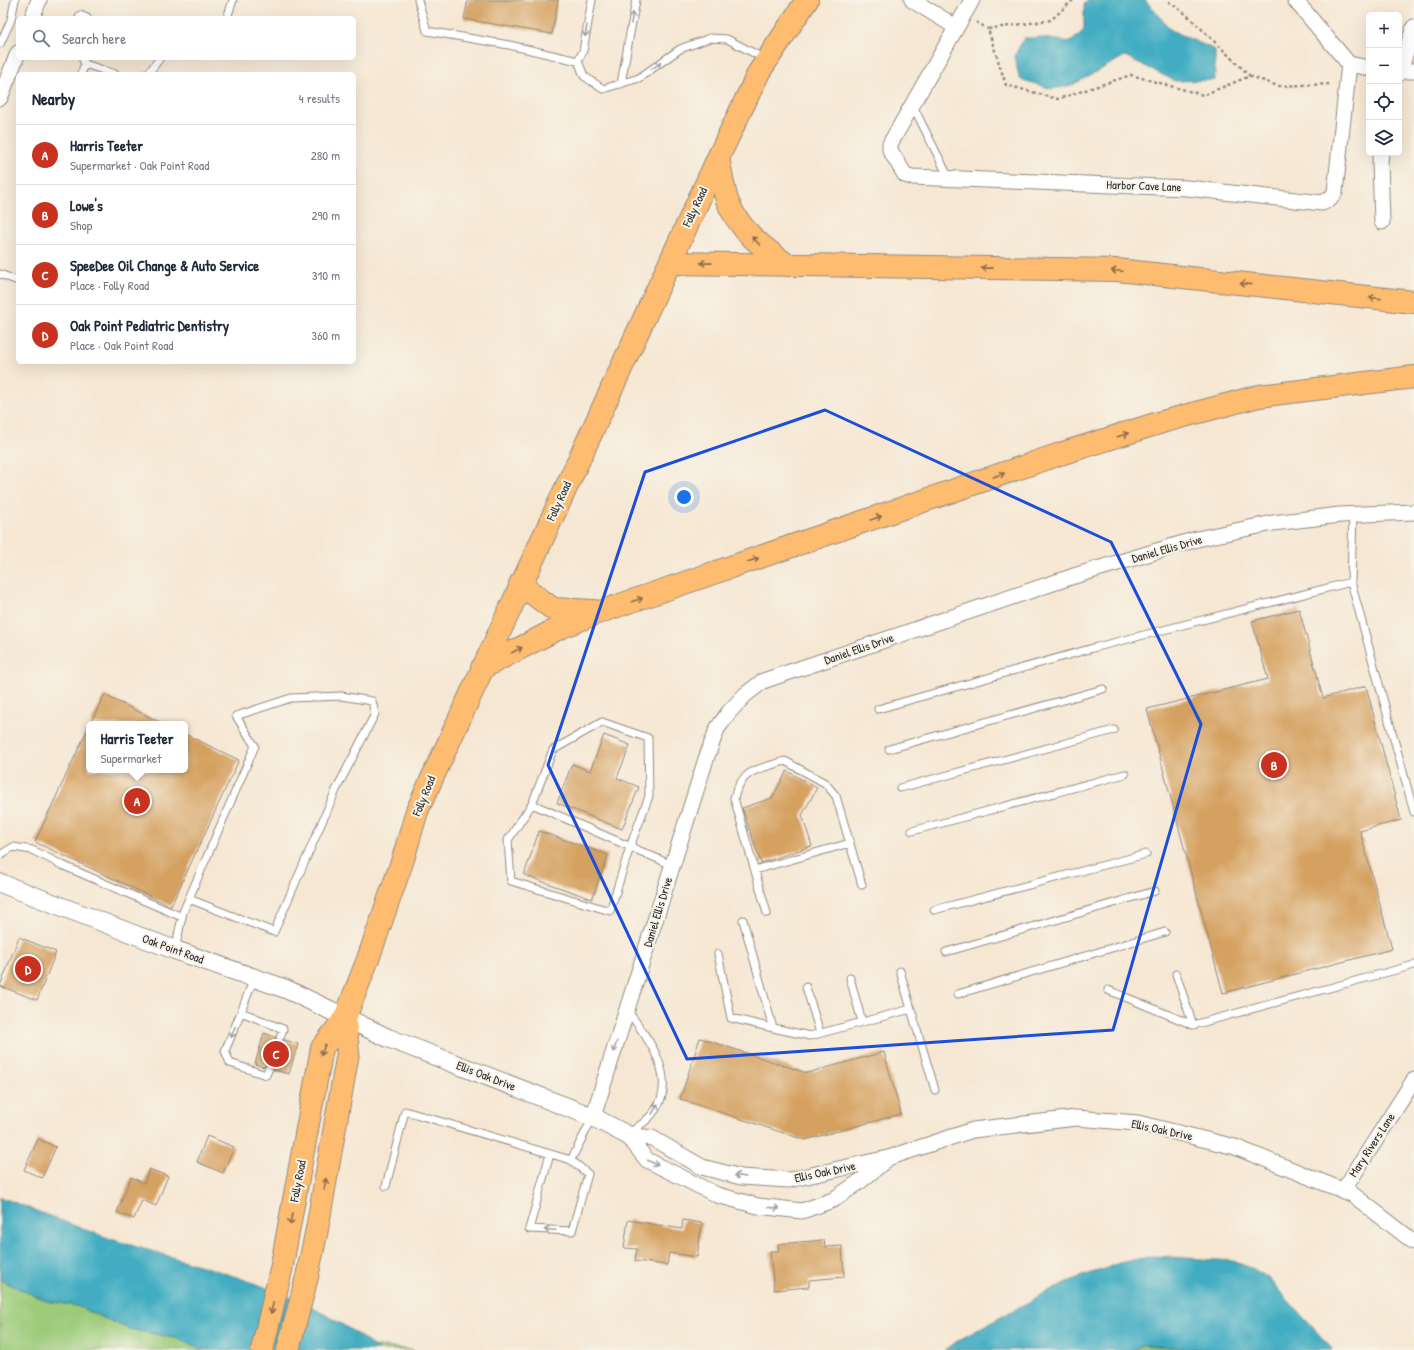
<!DOCTYPE html>
<meta charset="utf-8">
<style>
:root{--surface:#fff;--page:#f2f2f3;--text:#1f2937;--muted:#747a83;--line:#e0e1e3;--accent:#c8321e}
body{margin:0;font-family:"Patrick Hand",sans-serif;background:var(--page);color:var(--text)}
.controls{position:absolute;right:12px;top:12px;display:grid;overflow:hidden;border-radius:6px;box-shadow:0 4px 16px #0002}
.controls button{width:36px;height:36px;display:grid;place-items:center;padding:0;border:0;border-bottom:1px solid var(--line);background:var(--surface);color:var(--text);font:20px sans-serif}
.you{position:absolute;left:684px;top:497px;width:14px;height:14px;margin:-10px;border:3px solid #fff;border-radius:50%;background:#1a73e8;box-shadow:0 0 0 6px #1a73e833}
.badge{display:grid;place-items:center;width:26px;height:26px;border-radius:50%;background:var(--accent);color:#fff;font-size:13px;font-weight:700}
.pin{position:absolute;translate:-50% -50%;border:2px solid #fff;box-shadow:0 1px 4px #0006}
.popup{position:absolute;left:86px;top:721px;width:102px;height:52px;box-sizing:border-box;display:grid;place-content:center;border-radius:6px;background:var(--surface);filter:drop-shadow(0 1px 3px #0005);font-size:13px;white-space:nowrap;color:var(--muted)}
.popup b{font-size:15px;color:var(--text)}
.popup::after{content:'';position:absolute;left:50%;top:100%;margin-left:-8px;border:8px solid transparent;border-top-color:var(--surface)}
.list{margin:0;padding:0;list-style:none}
h2{display:flex;justify-content:space-between;align-items:center;height:52px;margin:0;padding:0 16px;font-size:17px}
h2 small{font-size:13px;font-weight:400;color:var(--muted)}
.list li{display:grid;grid-template-columns:26px 1fr auto;gap:12px;align-items:center;box-sizing:border-box;height:60px;padding:0 16px;border-top:1px solid var(--line)}
.list b{display:block;font-size:15px;white-space:nowrap}
.list p{margin:0;font-size:13px;white-space:nowrap;color:var(--muted)}
.list em{font-size:13px;font-style:normal;color:var(--muted)}
.icon{flex:none;width:22px;height:22px;fill:none;stroke:currentColor;stroke-width:2;stroke-linecap:round;stroke-linejoin:round}
.map{position:relative;flex:none;width:1414px;height:1350px;overflow:hidden}
.search{position:absolute;background:var(--surface);box-shadow:0 4px 16px #0002;left:16px;top:16px;width:340px;height:44px;display:flex;align-items:center;gap:10px;box-sizing:border-box;padding:0 14px;border-radius:6px;color:var(--muted);font-size:15px}
.panel{position:absolute;background:var(--surface);box-shadow:0 4px 16px #0002;left:16px;top:72px;width:340px;height:292px;border-radius:6px}
.map>svg:first-child{display:block}
</style>
<div class="map">
<svg width="1414" height="1350" viewBox="0 0 1414 1350">
<rect width="100%" height="100%" fill="#f7f3e8"/>
<filter id="ink" filterUnits="userSpaceOnUse"><feTurbulence type="fractalNoise" baseFrequency=".025" numOctaves="2"/><feDisplacementMap in="SourceGraphic" scale="8" xChannelSelector="R" yChannelSelector="G"/><feConvolveMatrix kernelMatrix="1 2 1 2 8 2 1 2 1" color-interpolation-filters="sRGB"/></filter>
<filter id="wash" filterUnits="userSpaceOnUse"><feTurbulence type="fractalNoise" baseFrequency=".012" numOctaves="4" result="noise"/><feDisplacementMap in="SourceGraphic" scale="16" xChannelSelector="R" yChannelSelector="G"/><feGaussianBlur stdDeviation="0.9" result="paint"/><feColorMatrix in="noise" values="0 0 0 0 0 0 0 0 0 0 0 0 0 0 0 0 0 1.4 0 .05"/><feComposite in="paint" operator="in"/></filter>
<g filter="url(#wash)">
<rect width="100%" height="100%" fill="#f6e7d3"/>
<path fill="#9ccb79" stroke="#647b52" d="M0 1280 47 1301 77 1306 129 1329 179 1339 204 1350H0Z
M1143 1345 1214 1350H1132Z
M372 1346 414 1350H378Z"/>
<path fill="#43adc2" stroke="#376c76" d="M1088 0H1145L1171 30 1215 50V80L1175 81 1125 56 1072 85 1052 89 1020 79 1014 57 1024 38H1044L1071 42 1084 30V4Z
M0 1197C38 1211 75 1227 114 1240 204 1268 303 1288 378 1350H204L179 1339 129 1329 77 1306 47 1301 0 1280Z
M1153 1256 1233 1261 1254 1269 1268 1278 1333 1350H1214L1143 1345 1132 1350H945L959 1340 1054 1288 1082 1276 1108 1268 1119 1263Z"/>
<g id="blocks">
<path fill="#d5a161" d="M468 0H558L552 34 464 19Z
M1299 609 1323 698 1366 686 1401 820 1360 831 1392 949 1223 993 1147 709 1268 679 1252 621Z
M104 695 164 724H90Z
M89 726V770H185V734L239 760 171 906 35 842Z
M604 735 630 745 617 778 639 787 622 829 557 803 572 764 590 771Z
M787 771 817 788 802 815 812 846 761 863 742 808 772 798Z
M539 831 608 855 592 899 524 875Z
M19 937 56 952 37 1000 0 986Z
M264 1033 275 1037 276 1041 279 1043 285 1040 298 1044 289 1074 274 1070 273 1065 271 1063 266 1064 264 1067 255 1064Z
M700 1038 807 1073 884 1052 901 1114 805 1140 680 1099Z
M207 1136 234 1147 223 1173 197 1162Z
M38 1139 56 1147 42 1178 24 1170Z
M149 1169 168 1176 156 1206 142 1200 134 1219 117 1212 131 1177 144 1183Z
M628 1220 682 1229 683 1220 702 1223 697 1257 669 1253 667 1265 635 1261 637 1249 624 1248Z
M824 1240 825 1247 842 1246 844 1277 809 1280V1287L774 1290 770 1251H779L778 1244Z"/>
</g>
</g>
<g filter="url(#ink)">
<use href="#blocks" fill-opacity="0" stroke="#90897f" stroke-width="1"/>
<g fill="none" stroke-linecap="round" stroke-linejoin="round">
<g stroke="#90897f" stroke-width="9">
<path id="service" d="M418 0 427 31 509 45 578 61
M592 0 583 51 578 61 584 76 603 89 639 78 680 49 710 38 727 39 765 59
M79 18 80 15 87 18
M227 18 233 0
M0 44 11 20 15 0
M82 58 85 64 115 74
M81 74 85 64
M145 74 150 71 160 58
M621 84 636 0
M912 104 949 178
M0 274 18 281
M1351 582 1414 812
M878 709 1093 648 1351 582 1353 514
M889 749 1103 689
M900 788 1114 730
M532 804 508 840 511 881 610 911 630 847 649 796 648 738 602 722 553 750 532 804 672 865
M912 831 1125 774
M0 855 13 847 32 850 62 865 182 917
M755 870 850 843
M934 910 1146 854
M767 913 734 798C742 768 760 769 785 761L825 783 836 796 862 885
M743 920 773 1028 810 1036 911 1009 935 1090
M175 950 183 912 255 746 236 716 291 698 341 696 372 701 375 714 336 790 274 932 189 899
M946 952 1155 891
M718 954 731 1018 773 1028
M900 971 911 1009
M1176 974 1193 1025
M850 978 862 1022
M806 987 820 1033
M1108 990 1193 1025 1414 965
M958 994 1165 932
M627 1010C646 1035 678 1076 656 1109 649 1120 639 1126 629 1133
M241 1012 254 978
M269 1068 266 1075 230 1063 225 1051 241 1012 283 1029 280 1038
M550 1154 529 1229 572 1231 588 1174 571 1160
M386 1186 405 1111 571 1160 593 1117"/>
</g>
<g stroke="#90897f" stroke-width="17">
<path id="minor" d="M912 0 956 27
M972 0 890 144V150L905 175 912 177 1187 188 1322 203 1330 199 1335 192 1349 64 1295 0
M32 18 39 0
M1349 64 1369 68
M1399 71H1414
M1399 74 1414 27
M0 98 18 53
M1381 153 1380 162 1382 222
M593 1117 706 759 717 729 729 712 745 695 763 681 1074 576 1197 539 1273 523 1340 515 1414 512
M627 1135 652 1138 702 1167 741 1177 789 1180 888 1158 973 1130 1076 1118 1138 1123 1235 1147 1352 1194 1414 1242
M627 1135 647 1160 717 1195 758 1206 802 1211 833 1200 862 1180 886 1160
M1343 1191 1414 1080"/>
</g>
<g stroke="#90897f" stroke-width="20">
<path id="tertiary" d="M0 883 175 950 286 989 388 1038 593 1117 627 1135"/>
</g>
<g stroke="#90897f" stroke-width="24">
<path id="primary" d="M262 1350 281 1270 322 1048 345 1018 368 959 403 859 417 811 718 158 759 72 807 0
M288 1350 307 1277 317 1229 348 1053 345 1018"/>
</g>
<g stroke="#90897f" stroke-width="24">
<path id="motorway" d="M718 158C721 171 723 187 727 200 738 229 762 247 787 265
M670 263 1117 270 1414 302
M520 584 553 609 594 611
M482 668 555 630 594 614 1060 454 1162 422 1259 396 1414 377"/>
</g>
<path stroke="#90897f" stroke-width="2.5" stroke-dasharray="3 3" stroke-linecap="butt" d="M1073 0 1051 20 988 29 1006 85 1058 99 1131 75 1203 95 1250 76 1186 14 1166 0
M976 22 988 29
M1250 76 1278 86 1332 84"/>
<use href="#service" stroke="#fff" stroke-width="7"/>
<use href="#minor" stroke="#fff" stroke-width="15"/>
<use href="#tertiary" stroke="#fff" stroke-width="18"/>
<use href="#primary" stroke="#febc70" stroke-width="22"/>
<use href="#motorway" stroke="#febc70" stroke-width="22"/>
</g>
<defs><path id="oneway-shaft" d="M-6 0H5M1.5-3L5.5 0L1.5 3" fill="none" stroke-width="1.6" stroke-linecap="round" stroke-linejoin="round"/></defs>
<g stroke="#a0a0a0">
<use href="#oneway-shaft" transform="translate(632 18) rotate(-80)"/>
<use href="#oneway-shaft" transform="translate(586 31) rotate(100)"/>
<use href="#oneway-shaft" transform="translate(656 66) rotate(-35)"/>
<use href="#oneway-shaft" transform="translate(233 1032) rotate(111)"/>
<use href="#oneway-shaft" transform="translate(615 1047) rotate(108)"/>
<use href="#oneway-shaft" transform="translate(655 1109) rotate(-59)"/>
<use href="#oneway-shaft" transform="translate(653 1163) rotate(27)"/>
<use href="#oneway-shaft" transform="translate(740 1176) rotate(-170)"/>
<use href="#oneway-shaft" transform="translate(774 1208) rotate(7)"/>
<use href="#oneway-shaft" transform="translate(550 1230) rotate(-177)"/>
</g>
<g stroke="#8a6c4a">
<use href="#oneway-shaft" transform="translate(756 241) rotate(-134)"/>
<use href="#oneway-shaft" transform="translate(706 263) rotate(-179)"/>
<use href="#oneway-shaft" transform="translate(987 268) rotate(-179)"/>
<use href="#oneway-shaft" transform="translate(1117 271) rotate(-177)"/>
<use href="#oneway-shaft" transform="translate(1246 284) rotate(-174)"/>
<use href="#oneway-shaft" transform="translate(1375 298) rotate(-174)"/>
<use href="#oneway-shaft" transform="translate(1123 435) rotate(-18)"/>
<use href="#oneway-shaft" transform="translate(999 475) rotate(-19)"/>
<use href="#oneway-shaft" transform="translate(876 518) rotate(-19)"/>
<use href="#oneway-shaft" transform="translate(753 560) rotate(-19)"/>
<use href="#oneway-shaft" transform="translate(637 600) rotate(-18)"/>
<use href="#oneway-shaft" transform="translate(517 650) rotate(-27)"/>
<use href="#oneway-shaft" transform="translate(323 1050) rotate(110)"/>
<use href="#oneway-shaft" transform="translate(325 1184) rotate(-80)"/>
<use href="#oneway-shaft" transform="translate(291 1219) rotate(101)"/>
<use href="#oneway-shaft" transform="translate(272 1308) rotate(103)"/>
</g>
</g>
<path fill="none" stroke="#1d4ed8" stroke-width="3" stroke-linejoin="round" d="M825 410 1111 542 1201 724 1113 1030 687 1059 548 765 645 472Z"/>
<g text-anchor="middle" stroke-width="4" stroke-linejoin="round" paint-order="stroke">
<g font-size="12" fill="#2b2b2b" stroke="#f7f3e8">
<text transform="translate(1144 186) rotate(2)" y="4">Harbor Cave Lane</text>
<text transform="translate(695 207) rotate(-65)" y="4">Folly Road</text>
<text transform="translate(559 501) rotate(-65)" y="4">Folly Road</text>
<text transform="translate(1167 549) rotate(-16)" y="4">Daniel Ellis Drive</text>
<text transform="translate(859 649) rotate(-19)" y="4">Daniel Ellis Drive</text>
<text transform="translate(424 796) rotate(-68)" y="4">Folly Road</text>
<text transform="translate(658 912) rotate(-73)" y="4">Daniel Ellis Drive</text>
<text transform="translate(173 949) rotate(20)" y="4">Oak Point Road</text>
<text transform="translate(486 1076) rotate(21)" y="4">Ellis Oak Drive</text>
<text transform="translate(1162 1130) rotate(12)" y="4">Ellis Oak Drive</text>
<text transform="translate(1372 1145) rotate(-57)" y="4">Mary Rivers Lane</text>
<text transform="translate(825 1172) rotate(-12)" y="4">Ellis Oak Drive</text>
<text transform="translate(298 1181) rotate(-79)" y="4">Folly Road</text>
</g>
</g>
</svg>
<div class="controls">
<button>+</button>
<button>−</button>
<button><svg class="icon" aria-label="locate" viewBox="0 0 24 24"><circle cx="12" cy="12" r="6"/><path d="M12 2v4M12 18v4M2 12h4M18 12h4"/></svg></button>
<button><svg class="icon" aria-label="layers" viewBox="0 0 24 24"><path d="M12 4l9 5-9 5-9-5zM3 14l9 5 9-5"/></svg></button>
</div>
<div class="you"></div>
<div class="pin badge" style="left:137px;top:801px">A</div>
<div class="popup"><b>Harris Teeter</b>Supermarket</div>
<div class="pin badge" style="left:1274px;top:765px">B</div>
<div class="pin badge" style="left:276px;top:1054px">C</div>
<div class="pin badge" style="left:28px;top:969px">D</div>
<div class="search"><svg class="icon" aria-label="search" viewBox="0 0 24 24"><circle cx="10" cy="10" r="6"/><path d="M15 15l6 6"/></svg>Search here</div>
<section class="panel">
<h2>Nearby<small>4 results</small></h2>
<ul class="list">
<li><span class="badge">A</span><div><b>Harris Teeter</b><p>Supermarket · Oak Point Road</p></div><em>280 m</em></li>
<li><span class="badge">B</span><div><b>Lowe's</b><p>Shop</p></div><em>290 m</em></li>
<li><span class="badge">C</span><div><b>SpeeDee Oil Change &amp; Auto Service</b><p>Place · Folly Road</p></div><em>310 m</em></li>
<li><span class="badge">D</span><div><b>Oak Point Pediatric Dentistry</b><p>Place · Oak Point Road</p></div><em>360 m</em></li>
</ul>
</section>
</div>
